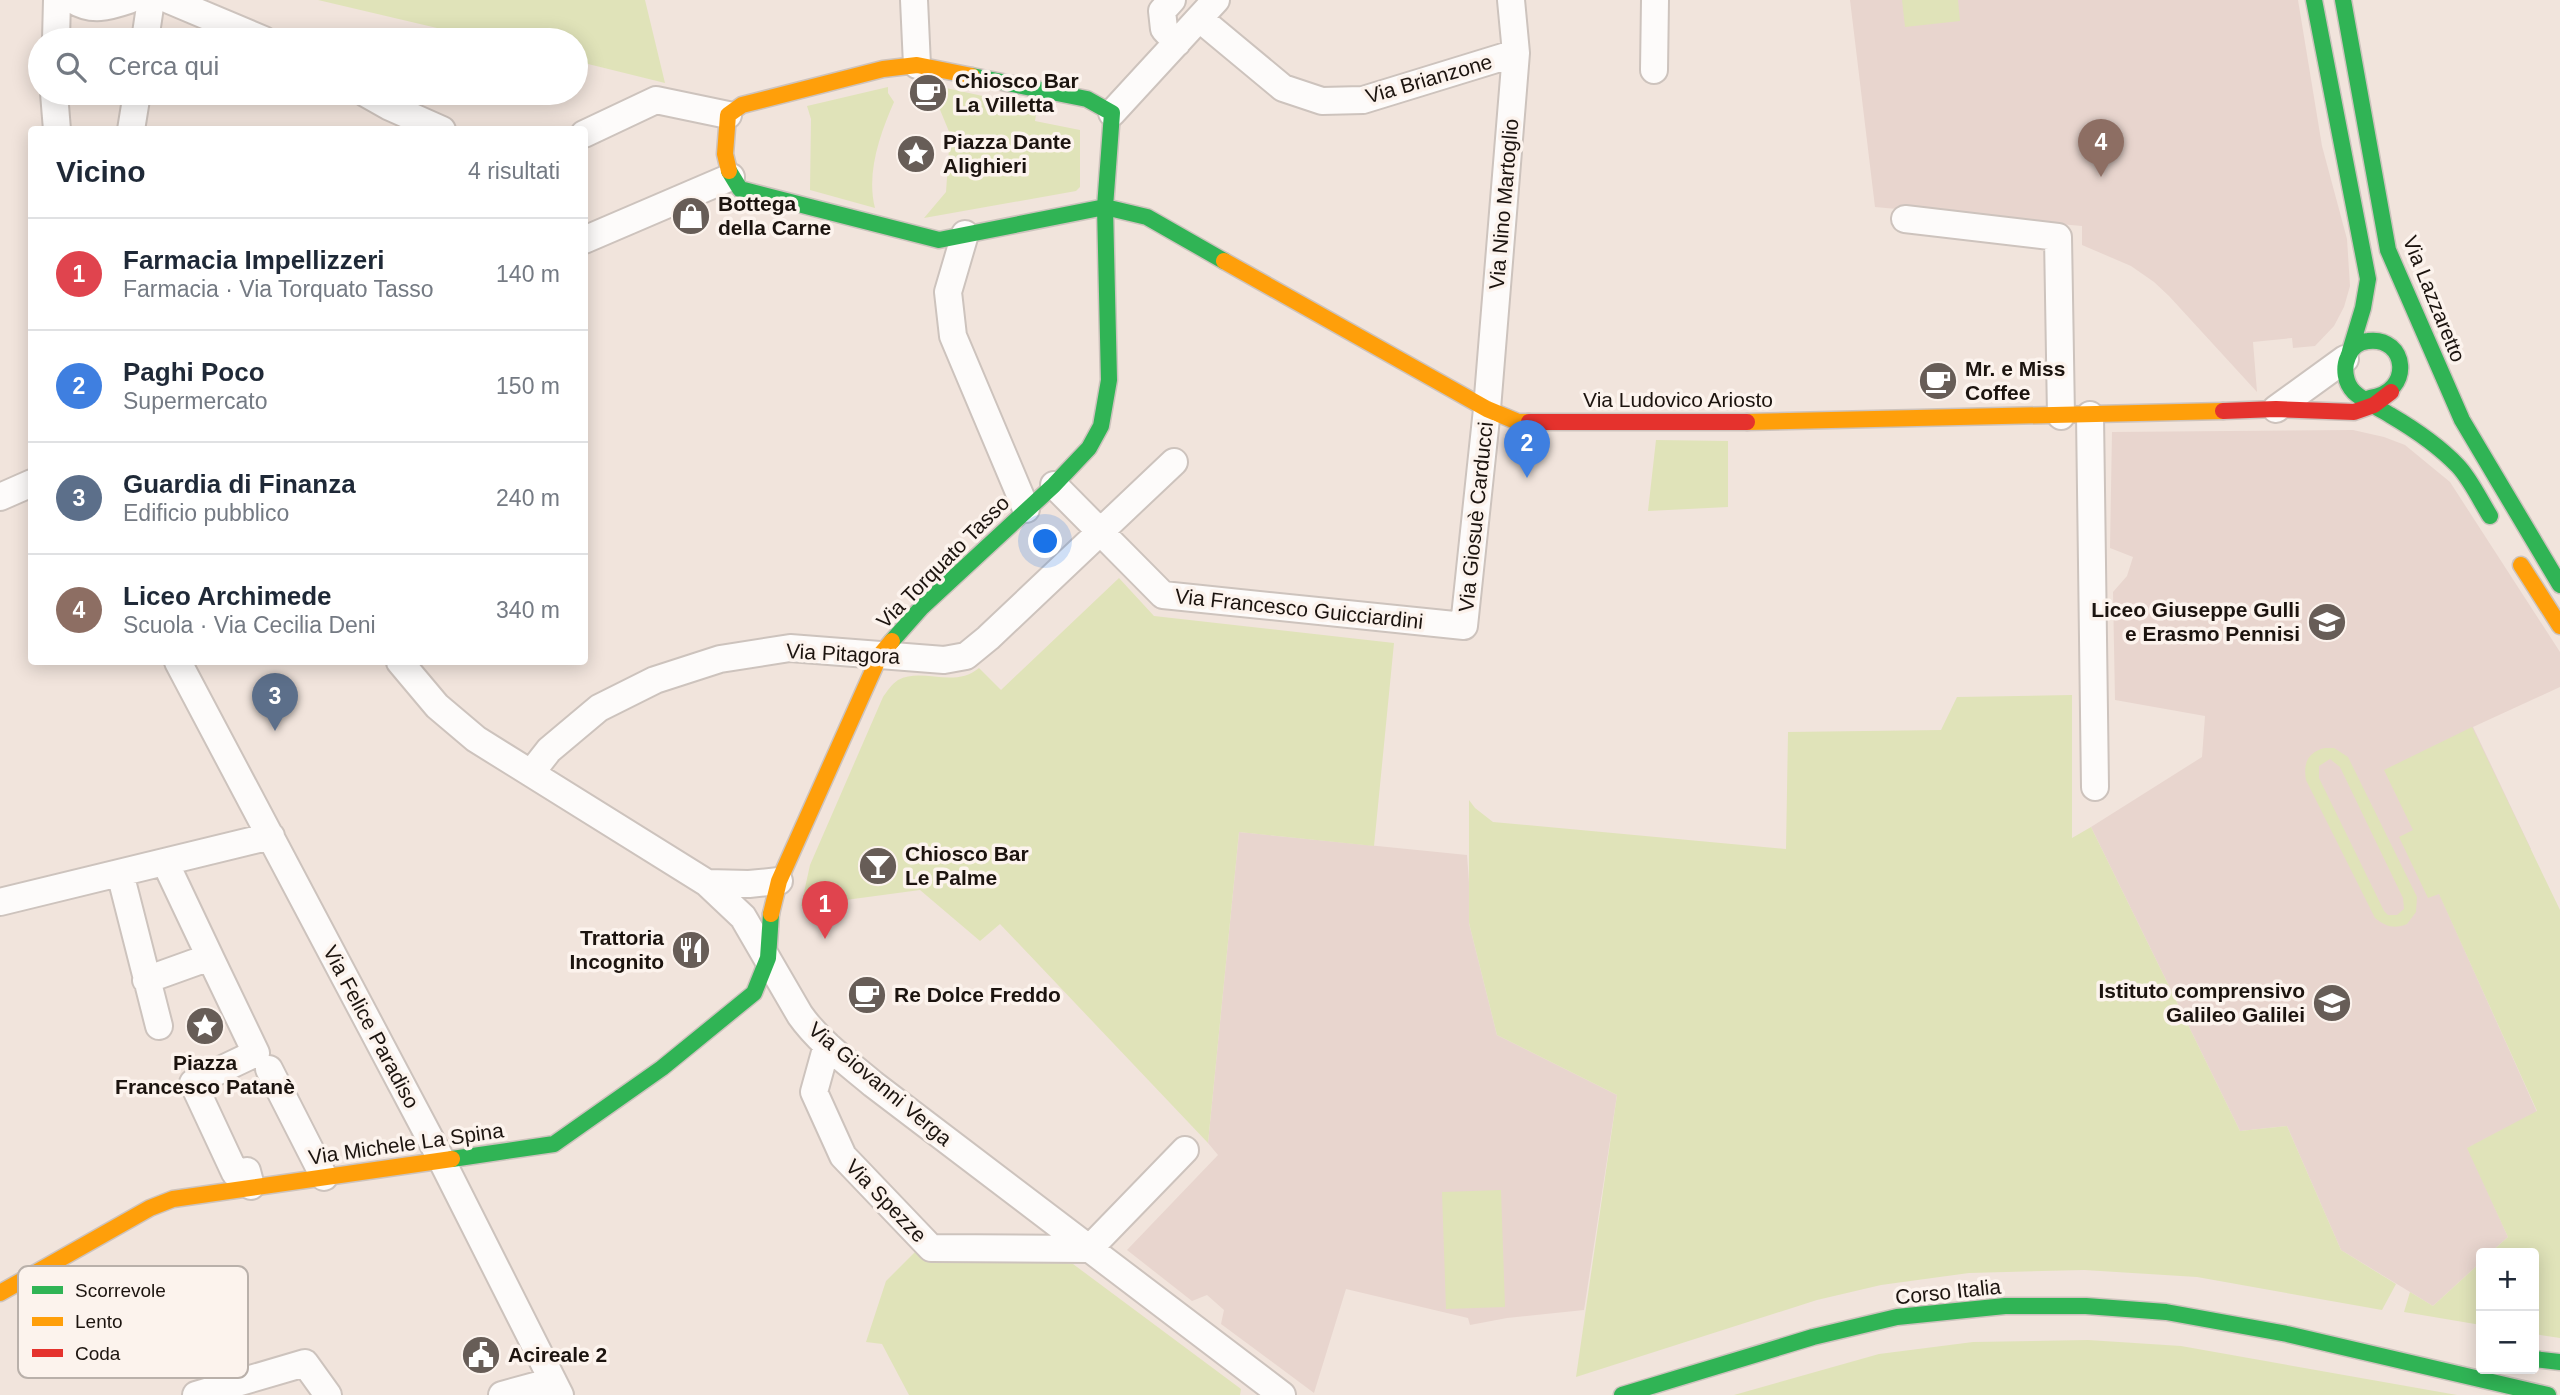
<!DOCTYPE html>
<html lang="it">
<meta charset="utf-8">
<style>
:root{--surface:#fff;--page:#f6f6f7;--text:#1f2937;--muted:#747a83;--line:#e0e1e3;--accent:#1a73e8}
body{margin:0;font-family:Helvetica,sans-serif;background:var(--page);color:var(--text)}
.controls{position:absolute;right:21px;bottom:21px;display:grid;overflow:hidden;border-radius:7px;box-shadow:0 4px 18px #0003}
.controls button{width:63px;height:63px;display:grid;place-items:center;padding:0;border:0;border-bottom:2px solid var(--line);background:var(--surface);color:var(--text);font:35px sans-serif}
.you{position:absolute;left:1046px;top:542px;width:24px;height:24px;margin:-18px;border:5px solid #fff;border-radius:50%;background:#1a73e8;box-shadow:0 0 0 10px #1a73e833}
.badge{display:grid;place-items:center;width:46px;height:46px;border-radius:50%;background:var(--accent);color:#fff;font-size:23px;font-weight:700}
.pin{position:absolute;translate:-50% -58px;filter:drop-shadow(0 2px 4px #0008)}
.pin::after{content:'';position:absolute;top:37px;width:24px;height:21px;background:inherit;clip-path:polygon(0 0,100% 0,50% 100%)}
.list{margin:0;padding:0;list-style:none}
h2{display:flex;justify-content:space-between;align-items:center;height:91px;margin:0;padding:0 28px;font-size:30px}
h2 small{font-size:23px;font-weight:400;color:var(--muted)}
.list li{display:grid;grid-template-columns:46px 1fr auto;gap:21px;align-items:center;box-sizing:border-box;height:112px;padding:0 28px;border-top:2px solid var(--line)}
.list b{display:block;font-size:26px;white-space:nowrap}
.list p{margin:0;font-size:23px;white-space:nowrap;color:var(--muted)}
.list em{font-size:23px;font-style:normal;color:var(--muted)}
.icon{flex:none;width:38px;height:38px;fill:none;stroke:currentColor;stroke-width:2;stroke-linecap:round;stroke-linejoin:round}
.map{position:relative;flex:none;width:2560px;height:1395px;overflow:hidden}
.search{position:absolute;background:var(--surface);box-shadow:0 4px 18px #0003;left:28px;top:28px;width:560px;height:77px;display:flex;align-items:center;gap:18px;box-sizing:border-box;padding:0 24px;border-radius:38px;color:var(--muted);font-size:26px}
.panel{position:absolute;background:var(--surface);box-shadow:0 4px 18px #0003;left:28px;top:126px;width:560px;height:539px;border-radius:7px}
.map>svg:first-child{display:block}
</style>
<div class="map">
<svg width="2560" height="1395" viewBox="0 0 2560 1395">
<rect width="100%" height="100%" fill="#f1e4dc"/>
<path fill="#e8d5ce" d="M1850 0H2298L2322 146 2347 239 2350 286 2344 307 2334 326 2315 346 2293 348 2292 338 2253 342 2257 392 2169 296 2154 282 2131 266 2082 245V226L1875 207Z
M2353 430 2384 437 2405 445 2450 482 2560 652V687L2473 727 2531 849 2439 893 2537 1112 2468 1148 2508 1237 2490 1253H2481V1262L2433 1306 2341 1250 2287 1126 2240 1131 2091 827 2202 757 2205 716 2115 700 2113 592 2127 576 2133 557 2110 548 2112 432Z
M1239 832 1467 855 1470 896 1469 923 1497 1035 1617 1095 1584 1310 1507 1318 1470 1325 1468 1318 1346 1289 1314 1393 1221 1324 1224 1310 1207 1295 1192 1301 1127 1250 1218 1155 1208 1143Z"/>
<path fill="#e0e3b9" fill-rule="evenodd" d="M318 0H645L665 83 576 61V40H488Z
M1902 0H1958L1960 21 1905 27Z
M937 86 1037 108 1035 121 1080 130V187L1076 191 924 218 946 192 950 134 936 100Z
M888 87V93L894 102C880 134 866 173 875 208L810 190 811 119 807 106Z
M1656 440 1728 441V507L1648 511Z
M1119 578 1154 616 1394 643 1374 846 1239 832 1208 1143 1000 924 980 941 920 890 801 906 810 865 883 697C887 691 892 684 898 680 923 667 954 689 979 668L1001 690Z
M2072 695V838L2091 827 2240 1131 2287 1126 2341 1250 2396 1284 2382 1310 2197 1277 2084 1270 1969 1273 1881 1285 1817 1300 1576 1377 1617 1095 1497 1035 1469 923V800L1475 808 1493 822 1786 849 1788 732 1941 730 1957 697Z
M2472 727 2560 910V1338L2534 1334V1253H2490L2508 1237 2467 1148 2537 1111 2439 894 2428 898 2399 837 2413 830 2384 770Z
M2325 748H2334L2348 757 2417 897 2416 912 2407 924C2395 929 2386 927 2375 918L2306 780C2303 763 2308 752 2325 748ZM2330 759 2340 767 2403 898 2404 909 2397 915H2388L2384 911 2319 778V766Z
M1501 1190 1505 1307 1446 1309 1442 1192Z
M915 1252 928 1261 1027 1256 1073 1264 1241 1389 1240 1395H909L882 1344 866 1342 886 1281Z
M2481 1262V1325L2404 1312 2410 1292 2433 1306Z
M2088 1340 2181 1346 2457 1395H1734L1879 1354 1973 1342Z"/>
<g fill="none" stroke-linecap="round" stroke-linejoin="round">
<g stroke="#cdc3bd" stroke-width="30">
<path id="street" d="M73 0C92 12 108 7 129 0
M169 0 264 40
M914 0 917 65
M1172 0 1162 11 1164 29 1177 43
M1200 19 1283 88 1322 101 1363 100 1516 53
M56 40 57 0
M145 40 151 0
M1654 70 1655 0
M54 93 57 130
M365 93 388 106 442 130
M1112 113 1216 0
M131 130 137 93
M584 134 656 100 728 115
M1905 219 2058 237 2061 416
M965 234 948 292 953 336 1026 509
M584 240 731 177
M2276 409 2345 359
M2090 415 2095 787
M1054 485 1163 595 1464 626 1487 409 1516 53 1511 0
M0 497 32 483
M178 662 442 1161 560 1395
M400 662 437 706 476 739 707 883 743 917 800 1015C819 1042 848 1063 873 1084L1282 1395
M531 773 549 750 599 708 655 680 720 659 790 648 944 660 966 656 988 638 1174 462
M120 873 159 1026
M707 883 749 884 779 881
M0 902 271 836
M210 957 256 1053 193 1083 235 1173 247 1171 251 1186
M146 980 210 957 165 862
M827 1045 814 1092 843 1156 931 1248 1089 1249 1185 1150
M269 1069 324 1177
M196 1395 305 1363 328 1395
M502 1395 553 1381"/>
</g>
<g stroke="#cdc3bd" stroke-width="19">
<path id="fast" d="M2314 0 2368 279 2363 308 2350 351
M2343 0 2388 250 2462 420 2560 585
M729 171 740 189 939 240 1105 207 1147 217 1224 261
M2370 398C2414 392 2407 336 2368 341 2358 342 2351 348 2348 357 2343 368 2345 383 2354 392 2363 401 2379 408 2390 415 2414 429 2439 446 2458 466 2471 480 2480 500 2490 516
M892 641 922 607 1054 485 1089 448 1101 426 1109 380 1105 207 1112 113 1087 99 972 76
M452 1159 554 1144 662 1068 754 993 768 958 771 914
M2534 1359 2560 1362
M1622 1395 1813 1337 1897 1317 2005 1306H2086L2166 1312 2287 1334 2548 1395"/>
</g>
<g stroke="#cdc3bd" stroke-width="19">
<path id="slow" d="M729 171 725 154 728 115 742 105 883 69 917 65 972 76
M1224 261 1487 409 1518 422H1529
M1747 422 2223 411
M2521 565 2560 626
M771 914 779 881 880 655 892 641
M0 1293 150 1208 173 1199 452 1159"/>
</g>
<g stroke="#cdc3bd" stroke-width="19">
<path id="jam" d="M2223 411 2276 409 2354 412 2374 405 2391 392
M1529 422H1747"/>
</g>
<use href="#street" stroke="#fdfbfa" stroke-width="26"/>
<use href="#fast" stroke="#30b455" stroke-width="16"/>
<use href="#slow" stroke="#ff9f0a" stroke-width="16"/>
<use href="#jam" stroke="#e5322d" stroke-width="16"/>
</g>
<defs>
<g id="cafe-disc" transform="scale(2.0125)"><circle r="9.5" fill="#675d57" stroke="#fcf3ed"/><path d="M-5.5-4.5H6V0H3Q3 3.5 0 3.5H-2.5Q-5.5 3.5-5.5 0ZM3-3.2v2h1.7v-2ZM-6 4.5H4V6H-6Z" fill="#fff"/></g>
<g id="sight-disc" transform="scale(2.0125)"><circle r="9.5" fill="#675d57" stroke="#fcf3ed"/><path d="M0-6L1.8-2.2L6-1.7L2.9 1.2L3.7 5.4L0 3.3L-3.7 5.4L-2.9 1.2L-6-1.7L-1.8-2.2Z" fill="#fff"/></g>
<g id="shop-disc" transform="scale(2.0125)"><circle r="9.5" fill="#675d57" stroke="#fcf3ed"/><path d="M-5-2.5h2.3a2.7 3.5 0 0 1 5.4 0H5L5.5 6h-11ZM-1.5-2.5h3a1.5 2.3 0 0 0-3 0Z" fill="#fff"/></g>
<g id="school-disc" transform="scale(2.0125)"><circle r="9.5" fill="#675d57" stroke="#fcf3ed"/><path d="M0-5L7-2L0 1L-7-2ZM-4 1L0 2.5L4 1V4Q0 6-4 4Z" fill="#fff"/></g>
<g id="bar-disc" transform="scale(2.0125)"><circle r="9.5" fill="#675d57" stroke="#fcf3ed"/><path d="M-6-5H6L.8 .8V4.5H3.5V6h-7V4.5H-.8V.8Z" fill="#fff"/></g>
<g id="restaurant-disc" transform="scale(2.0125)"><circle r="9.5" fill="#675d57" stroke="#fcf3ed"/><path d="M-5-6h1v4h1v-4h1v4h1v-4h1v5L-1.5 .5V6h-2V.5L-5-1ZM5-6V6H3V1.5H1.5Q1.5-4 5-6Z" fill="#fff"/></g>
<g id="civic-disc" transform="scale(2.0125)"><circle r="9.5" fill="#675d57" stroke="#fcf3ed"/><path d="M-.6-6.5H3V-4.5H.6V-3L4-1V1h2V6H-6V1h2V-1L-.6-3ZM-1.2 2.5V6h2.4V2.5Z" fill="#fff"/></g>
</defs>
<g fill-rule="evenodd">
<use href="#cafe-disc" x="928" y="93"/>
<use href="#sight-disc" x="916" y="154"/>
<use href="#shop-disc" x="691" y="216"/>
<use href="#cafe-disc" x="1938" y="381"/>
<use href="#school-disc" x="2327" y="622"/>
<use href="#bar-disc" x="878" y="866"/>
<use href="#restaurant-disc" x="691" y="950"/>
<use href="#cafe-disc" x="867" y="995"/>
<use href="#school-disc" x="2332" y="1003"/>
<use href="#sight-disc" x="205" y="1026"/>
<use href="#civic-disc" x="481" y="1355"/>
</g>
<g text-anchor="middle" stroke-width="7" stroke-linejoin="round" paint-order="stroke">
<g font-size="21" fill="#1c140f" stroke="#fcf3ed">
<text transform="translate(1429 79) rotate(-16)" y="7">Via Brianzone</text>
<text transform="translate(1504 204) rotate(-85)" y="7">Via Nino Martoglio</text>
<text transform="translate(2434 299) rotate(68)" y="7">Via Lazzaretto</text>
<text x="1678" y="407">Via Ludovico Ariosto</text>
<text transform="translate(1476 517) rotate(-84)" y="7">Via Giosuè Carducci</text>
<text transform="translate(943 562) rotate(-45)" y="7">Via Torquato Tasso</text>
<text transform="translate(1299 609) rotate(6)" y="7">Via Francesco Guicciardini</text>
<text transform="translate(843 654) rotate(3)" y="7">Via Pitagora</text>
<text transform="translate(371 1027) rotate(62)" y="7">Via Felice Paradiso</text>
<text transform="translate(880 1084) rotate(40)" y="7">Via Giovanni Verga</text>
<text transform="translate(406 1144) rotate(-8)" y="7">Via Michele La Spina</text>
<text transform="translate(886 1201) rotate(46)" y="7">Via Spezze</text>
<text transform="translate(1948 1292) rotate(-6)" y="7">Corso Italia</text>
</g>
<g font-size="21" font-weight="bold" fill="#1c140f" stroke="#fcf3ed" text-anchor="start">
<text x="955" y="88">Chiosco Bar<tspan x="955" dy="24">La Villetta</tspan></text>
<text x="943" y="149">Piazza Dante<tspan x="943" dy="24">Alighieri</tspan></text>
<text x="718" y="211">Bottega<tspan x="718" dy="24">della Carne</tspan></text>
<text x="1965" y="376">Mr. e Miss<tspan x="1965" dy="24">Coffee</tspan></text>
<text x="2300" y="617" text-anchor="end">Liceo Giuseppe Gulli<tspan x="2300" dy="24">e Erasmo Pennisi</tspan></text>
<text x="905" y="861">Chiosco Bar<tspan x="905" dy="24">Le Palme</tspan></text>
<text x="664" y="945" text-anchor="end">Trattoria<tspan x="664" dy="24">Incognito</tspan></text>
<text x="2305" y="998" text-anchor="end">Istituto comprensivo<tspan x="2305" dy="24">Galileo Galilei</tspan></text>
<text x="894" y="1002">Re Dolce Freddo</text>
<text x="205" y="1070" text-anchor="middle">Piazza<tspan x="205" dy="24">Francesco Patanè</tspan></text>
<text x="508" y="1362">Acireale 2</text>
</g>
</g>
<rect x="18" y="1266" width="230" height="112" rx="10" fill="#fcf3ed" stroke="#b9b0aa" stroke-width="2"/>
<rect x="32" y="1286" width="31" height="8" fill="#30b455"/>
<rect x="32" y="1317" width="31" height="9" fill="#ff9f0a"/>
<rect x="32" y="1349" width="31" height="8" fill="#e5322d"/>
<g font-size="19" fill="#1c140f">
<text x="75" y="1297">Scorrevole</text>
<text x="75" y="1328">Lento</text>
<text x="75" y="1360">Coda</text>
</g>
</svg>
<div class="controls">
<button>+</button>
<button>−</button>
</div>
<div class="you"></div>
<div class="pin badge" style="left:825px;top:939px;background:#e0444e">1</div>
<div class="pin badge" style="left:1527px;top:478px;background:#3f7fe0">2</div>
<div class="pin badge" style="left:275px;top:731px;background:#5c6f8a">3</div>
<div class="pin badge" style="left:2101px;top:177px;background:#8d6e63">4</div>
<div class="search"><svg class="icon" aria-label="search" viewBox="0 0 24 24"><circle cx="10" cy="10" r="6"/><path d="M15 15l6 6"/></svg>Cerca qui</div>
<section class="panel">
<h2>Vicino<small>4 risultati</small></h2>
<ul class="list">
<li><span class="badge" style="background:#e0444e">1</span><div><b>Farmacia Impellizzeri</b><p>Farmacia · Via Torquato Tasso</p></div><em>140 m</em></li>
<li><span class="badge" style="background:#3f7fe0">2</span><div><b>Paghi Poco</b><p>Supermercato</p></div><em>150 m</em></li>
<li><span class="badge" style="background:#5c6f8a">3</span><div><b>Guardia di Finanza</b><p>Edificio pubblico</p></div><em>240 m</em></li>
<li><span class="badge" style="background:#8d6e63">4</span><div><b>Liceo Archimede</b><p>Scuola · Via Cecilia Deni</p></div><em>340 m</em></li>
</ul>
</section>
</div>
